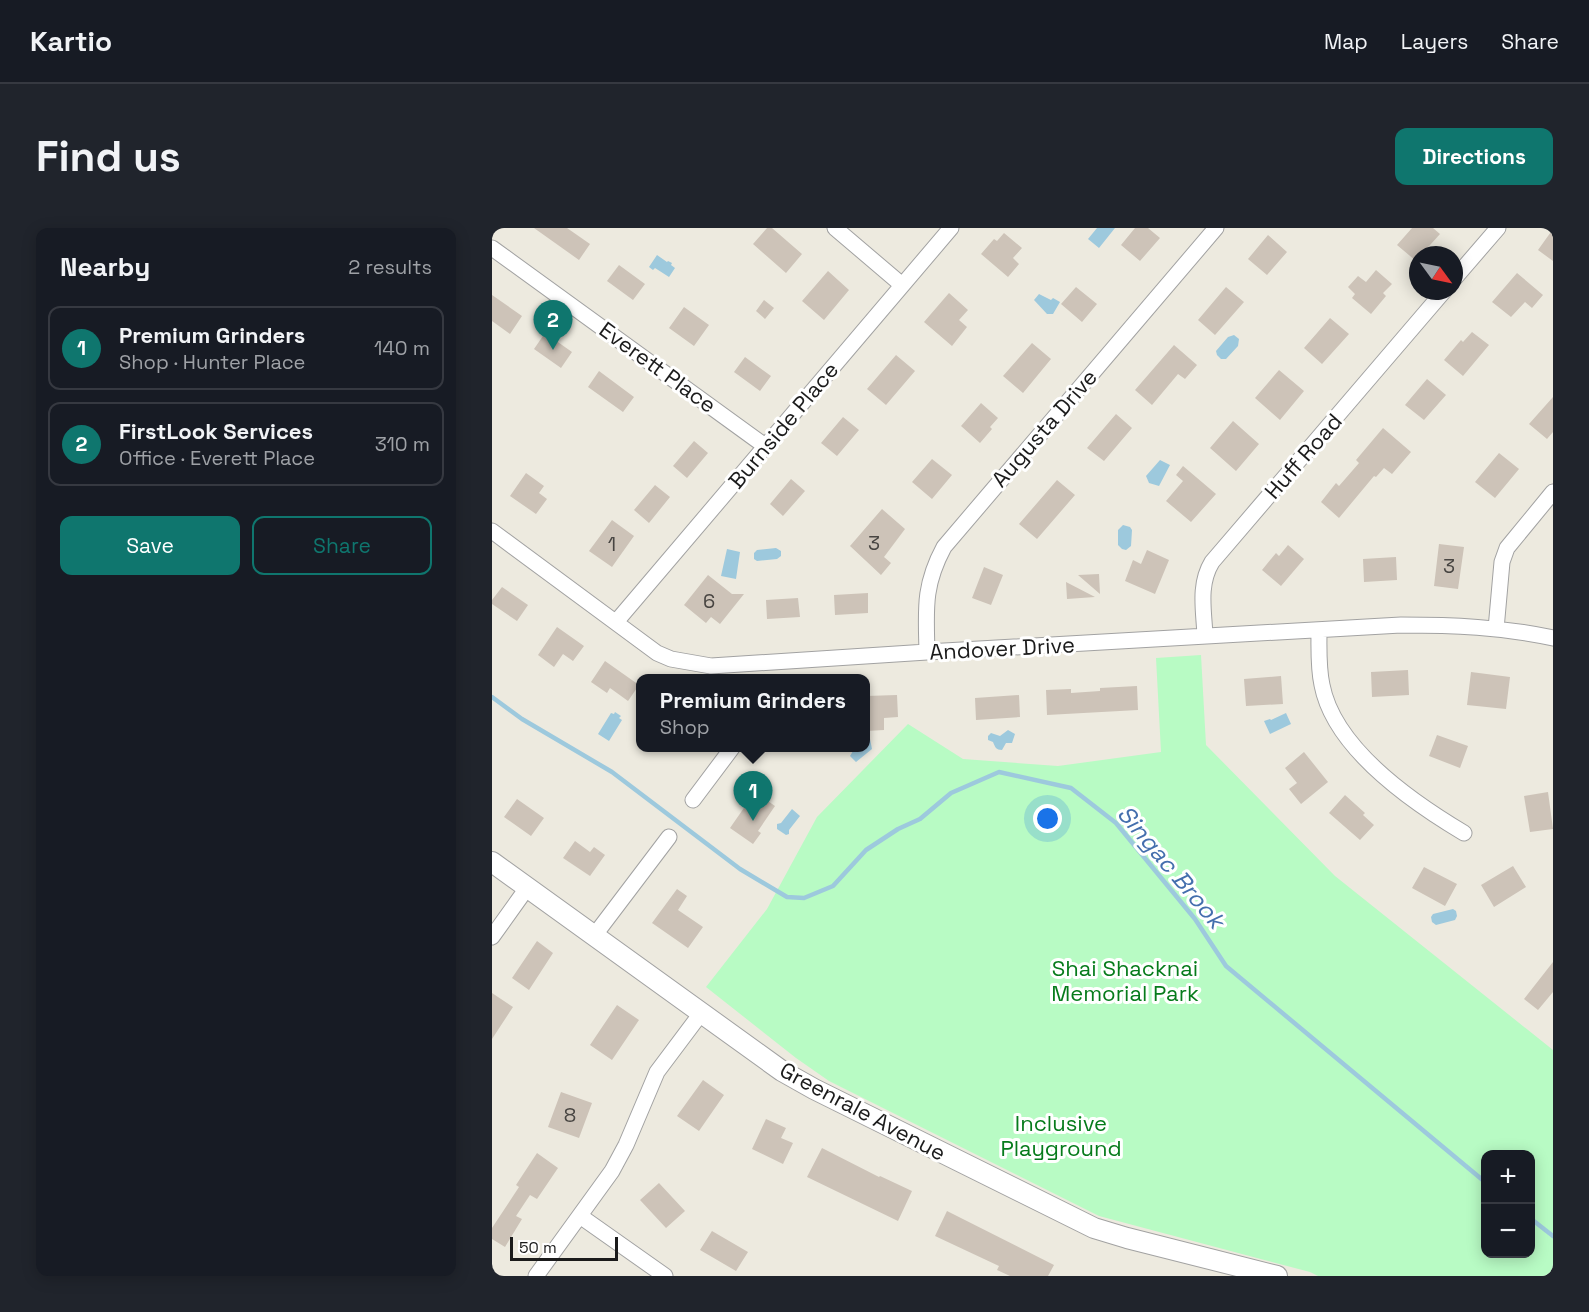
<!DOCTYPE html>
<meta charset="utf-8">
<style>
:root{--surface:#171b24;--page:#20242c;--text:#f1f3f6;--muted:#9ea1a6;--line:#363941;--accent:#0f766e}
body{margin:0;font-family:"Space Grotesk",sans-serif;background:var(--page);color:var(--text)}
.controls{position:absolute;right:18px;bottom:18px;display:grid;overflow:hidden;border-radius:12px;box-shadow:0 3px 15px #0003}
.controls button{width:54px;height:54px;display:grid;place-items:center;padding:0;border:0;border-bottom:2px solid var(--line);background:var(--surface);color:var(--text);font:30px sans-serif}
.compass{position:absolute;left:917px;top:18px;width:54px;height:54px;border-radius:50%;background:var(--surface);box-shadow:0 3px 15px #0003;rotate:123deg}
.scale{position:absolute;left:18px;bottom:15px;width:108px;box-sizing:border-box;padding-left:6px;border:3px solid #1b1b1b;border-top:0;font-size:16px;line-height:21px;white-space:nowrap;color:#1b1b1b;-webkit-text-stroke:4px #fff;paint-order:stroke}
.you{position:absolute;left:556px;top:591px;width:21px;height:21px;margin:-15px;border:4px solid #fff;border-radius:50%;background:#1a73e8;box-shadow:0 0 0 9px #1a73e833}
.badge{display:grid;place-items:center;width:39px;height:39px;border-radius:50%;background:var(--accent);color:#fff;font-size:20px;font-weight:700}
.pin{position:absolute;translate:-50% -50px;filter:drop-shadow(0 2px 3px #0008)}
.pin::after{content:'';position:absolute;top:32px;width:21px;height:18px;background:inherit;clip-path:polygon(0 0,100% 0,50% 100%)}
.popup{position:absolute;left:144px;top:446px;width:234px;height:78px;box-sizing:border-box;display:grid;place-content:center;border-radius:12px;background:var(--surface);filter:drop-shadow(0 2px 4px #0005);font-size:20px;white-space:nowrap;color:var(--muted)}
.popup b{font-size:22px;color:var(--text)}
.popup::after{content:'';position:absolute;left:50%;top:100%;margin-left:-12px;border:12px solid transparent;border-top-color:var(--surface)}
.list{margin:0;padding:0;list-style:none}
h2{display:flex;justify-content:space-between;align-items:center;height:78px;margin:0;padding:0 24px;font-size:26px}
h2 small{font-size:20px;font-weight:400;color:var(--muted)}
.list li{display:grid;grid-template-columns:39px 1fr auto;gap:18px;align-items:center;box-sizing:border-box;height:84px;margin:0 12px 12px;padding:0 12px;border:2px solid var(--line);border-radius:12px}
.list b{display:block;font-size:22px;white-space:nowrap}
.list p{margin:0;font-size:20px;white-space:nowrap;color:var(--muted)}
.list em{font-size:20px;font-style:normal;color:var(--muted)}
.actions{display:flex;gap:12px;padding:18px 24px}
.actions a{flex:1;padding:14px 0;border:2px solid var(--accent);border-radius:12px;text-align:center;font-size:21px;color:var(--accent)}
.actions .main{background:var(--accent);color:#fff}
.map{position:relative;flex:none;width:1061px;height:1048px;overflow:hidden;border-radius:12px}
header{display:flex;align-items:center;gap:36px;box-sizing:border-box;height:84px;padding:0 30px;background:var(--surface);border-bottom:2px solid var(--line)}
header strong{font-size:28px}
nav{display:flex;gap:33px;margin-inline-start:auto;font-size:21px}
.intro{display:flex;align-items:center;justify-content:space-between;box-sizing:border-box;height:144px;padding:0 36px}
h1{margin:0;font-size:42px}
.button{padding:15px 27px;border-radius:12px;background:var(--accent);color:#fff;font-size:21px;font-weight:700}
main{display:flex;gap:36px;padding:0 36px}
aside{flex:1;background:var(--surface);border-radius:12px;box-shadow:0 3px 15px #0003}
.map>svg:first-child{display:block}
</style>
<header>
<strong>Kartio</strong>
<nav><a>Map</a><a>Layers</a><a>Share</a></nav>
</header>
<div class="intro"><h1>Find us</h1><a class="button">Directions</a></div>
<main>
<aside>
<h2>Nearby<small>2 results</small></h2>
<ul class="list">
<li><span class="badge">1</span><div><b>Premium Grinders</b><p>Shop · Hunter Place</p></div><em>140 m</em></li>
<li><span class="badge">2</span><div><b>FirstLook Services</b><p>Office · Everett Place</p></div><em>310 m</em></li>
</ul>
<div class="actions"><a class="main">Save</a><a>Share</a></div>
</aside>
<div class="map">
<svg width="1061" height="1048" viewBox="0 0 1061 1048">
<rect width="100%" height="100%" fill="#edeadf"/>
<path fill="#b8fbc4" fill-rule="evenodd" d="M709 427 714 517 843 648 1061 822V1048H826L818 1044 607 988 337 853 304 830 214 759 275 681 325 589 416 496 471 531 566 538 669 524 664 430ZM993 926H1038V1026H993Z"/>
<path fill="#9dc9dd" d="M605 0H623L607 20 596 11Z
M165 27 175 34 176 33 180 35 179 37 183 40 177 49 163 40 161 42 157 39Z
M547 66 559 72 561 70 568 74 561 86H555L542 72Z
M742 107 747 111 746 118 734 131H729L725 127 724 123 736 109Z
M668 232 678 237 667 258 657 255 654 248Z
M631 297 638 299 640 302 639 318 634 322 630 321 626 317V302Z
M284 320 289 323V328L285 331 265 333 262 331V325L265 322Z
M235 321 248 324 244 351 229 348Z
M123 484 129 488 127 490 130 492 117 513 106 506 119 485 122 486Z
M794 485 799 496 778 506 772 493 778 491 779 492Z
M516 502 523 506 520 515H514L510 522C504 522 503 519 501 514L496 512V508L499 505 508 508Z
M374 509 378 511 380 521 364 534 358 528 361 523 360 520H374Z
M300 581 308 588 297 602V606L294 607 285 601V596L289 595Z
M961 681 964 683 965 688 963 692 944 697 940 694 939 689 941 686Z"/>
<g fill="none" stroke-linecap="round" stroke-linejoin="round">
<path stroke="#9dc9dd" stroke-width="4.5" d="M0 469 30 491 120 544 248 641 295 669 312 670 341 658 374 622 406 601 428 591 459 565 507 544 579 560 624 595 703 691 734 738 993 954
M1038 990 1061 1008"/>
</g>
<path fill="#cdc3b8" d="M42 0H75L98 16 87 32Z
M275 0H280L310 26 294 45 261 16Z
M643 0H656L668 10 648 33 629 17Z
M920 0H941L948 6 929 27H926L924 33 905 17Z
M1061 1V33L1046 22Z
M512 5 530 20 521 30 527 36 516 49 489 26 502 11 505 13Z
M776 7 795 24 775 47 756 31Z
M127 37 153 56 141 72 115 53Z
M884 42 900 56 891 65 894 68 879 86 860 70 863 66 856 59 866 48 874 54Z
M336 43 357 62 332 92 310 73Z
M1025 45 1051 67 1040 80 1033 74 1019 89 1000 74Z
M584 59 605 76 590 94 569 76Z
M734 59 752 74 723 107 706 92Z
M457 65 476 82 467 92 475 99 460 118 432 94Z
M0 67 30 88 18 106 0 93Z
M272 72 282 80 273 91 264 83Z
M192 79 217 97 202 118 177 100Z
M838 90 857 106 830 136 812 120Z
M980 104 997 117 971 148 952 132 969 112 971 114Z
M53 105 80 124 69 140 42 121Z
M540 115 559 131 531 165 511 148Z
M682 117 705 137 693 151 686 146 660 177 643 162Z
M404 127 423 143 394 177 375 161Z
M253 129 279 148 268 163 242 144Z
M787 142 812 163 788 192 763 170Z
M107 143 142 169 131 184 96 159Z
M935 151 954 167 932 192 913 177Z
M1061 169V204L1055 211 1037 196Z
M489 175 506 190 498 199 500 201 488 215 469 198Z
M624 186 640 200 612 233 595 220Z
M351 189 367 202 345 228 329 215Z
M741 193 767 216 744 243 718 220Z
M891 200 919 224 900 246 892 240 884 249 882 248 847 290 829 274 844 255 847 258 867 235 864 232Z
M202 213 216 225 195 250 181 238Z
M1007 225 1027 241 1003 270 983 254Z
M440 231 460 247 440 271 420 254Z
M691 238 724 266 699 294 674 273 691 253 684 247Z
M34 245 52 258 47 265 55 271 44 286 18 268Z
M299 251 313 263 291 288 278 276Z
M565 252 583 267 545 311 527 296Z
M163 257 178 269 157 295 142 282Z
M390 281 413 301 392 329 399 335 389 347 358 318Z
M120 292 142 308 120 339 97 323Z
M947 316 972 319 966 361 942 358Z
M796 317 812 331 789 358 770 342 784 325 787 328Z
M655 322 677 332 663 366 633 353 641 332 649 336Z
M904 329 905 352 872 354 871 331Z
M492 339 511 347 499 377 480 370Z
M607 346 608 366 586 347Z
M216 347 240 366H252L228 396 219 389 214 395 192 377Z
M574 354 603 369 575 371Z
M10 359 36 377 25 393 0 376V372Z
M376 365V385L343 387 342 367Z
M306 370 308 389 275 391 274 372Z
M65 399 92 418 81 433 71 426 62 439 46 427Z
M113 433 147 457 136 473 118 460 115 465 99 454Z
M916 442 917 467 880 469 879 444Z
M979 444 1018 449 1014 481 975 477Z
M789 448 791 476 754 478 752 451Z
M645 458 646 482 555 487 554 462 579 461V465L608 463V460Z
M405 467 406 489 392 490V502L374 503V468Z
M527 467 528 489 484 492 483 470Z
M945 507 976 518 968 540 937 528Z
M812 524 836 554 809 576 797 561 805 555 793 540Z
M263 564 283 578 266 603 269 605 261 616 238 600Z
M1056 564 1061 601 1038 604 1032 568Z
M853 567 873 585 871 587 882 597 868 612 837 585Z
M25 571 52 590 39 608 12 589Z
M83 613 98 624 102 619 113 627 98 648 71 630Z
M1021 638 1034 659 1002 679 989 657Z
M932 639 965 656 953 678 920 660Z
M185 661 195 668 186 682 211 699 196 720 160 695Z
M45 713 61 725 37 762 20 750Z
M1061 734V764L1046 782 1032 771Z
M0 765 21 779 0 811Z
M125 777 147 792 120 832 98 817Z
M211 852 232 867 207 903 185 888Z
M69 864 100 875 87 910 56 899Z
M274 891 294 900 289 910 301 915 291 936 260 921Z
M330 920 387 949 388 948 420 963 406 993 315 949Z
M45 925 66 940 45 971 38 967 24 988 30 991 13 1019 0 1011V1000L27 959 24 957Z
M167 955 193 983 174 1000 148 972Z
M455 983 562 1037 556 1048H518L505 1042 507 1038 443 1008Z
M220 1003 256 1024 244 1043 208 1022Z"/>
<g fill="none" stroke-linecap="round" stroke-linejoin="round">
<g stroke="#a2a2a2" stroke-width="17">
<path id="minor" d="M343 0 410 57
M0 20 273 218
M962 51 1006 0
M0 303 165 425 179 431 219 438 435 424 909 397C960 397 1011 399 1061 410
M124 394 459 0
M1004 401 1010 334 1015 320 1061 264
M827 402C827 420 826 439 830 457 842 520 920 574 972 605
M713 408C712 383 706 357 720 334L952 63
M435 424C434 382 431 358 452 319L724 0
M201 572 240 520
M102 708 177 609
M0 709 35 660
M88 988 173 1048
M44 1048 120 943 134 917 165 844 210 784"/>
</g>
<g stroke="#a2a2a2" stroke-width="22">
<path id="tertiary" d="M0 634 290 843 322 861 602 1000 635 1010 785 1048"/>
</g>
<use href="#minor" stroke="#fff" stroke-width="15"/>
<use href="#tertiary" stroke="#fff" stroke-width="20"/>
</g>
<g text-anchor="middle" stroke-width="6" stroke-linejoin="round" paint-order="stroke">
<g font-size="20" fill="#484542">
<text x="382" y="322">3</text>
<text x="120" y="323">1</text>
<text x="957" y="345">3</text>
<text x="217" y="380">6</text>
<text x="78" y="894">8</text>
</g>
<g font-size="22" fill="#1b1b1b" stroke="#fff">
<text transform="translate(166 139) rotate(36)" y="8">Everett Place</text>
<text transform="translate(291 197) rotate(-50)" y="8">Burnside Place</text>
<text transform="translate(552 200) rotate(-49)" y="8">Augusta Drive</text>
<text transform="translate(811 228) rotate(-49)" y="8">Huff Road</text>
<text transform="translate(510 420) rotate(-3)" y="8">Andover Drive</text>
<text transform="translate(371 883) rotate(28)" y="8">Greenrale Avenue</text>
</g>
<g font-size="22" fill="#067b1b" stroke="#fff">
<text x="633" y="748">Shai Shacknai<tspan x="633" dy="25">Memorial Park</tspan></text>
<text x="569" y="903">Inclusive<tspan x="569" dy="25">Playground</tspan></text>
</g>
<g font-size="24" font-style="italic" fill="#446fad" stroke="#fff">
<text transform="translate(679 639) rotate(50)" y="8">Singac Brook</text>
</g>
</g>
</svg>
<div class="controls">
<button>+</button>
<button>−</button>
</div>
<svg class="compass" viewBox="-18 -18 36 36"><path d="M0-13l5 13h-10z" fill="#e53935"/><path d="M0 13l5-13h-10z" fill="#9ea1a6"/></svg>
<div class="scale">50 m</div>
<div class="you"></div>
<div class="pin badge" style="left:261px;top:593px">1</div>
<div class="popup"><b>Premium Grinders</b>Shop</div>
<div class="pin badge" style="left:61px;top:122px">2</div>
</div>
</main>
